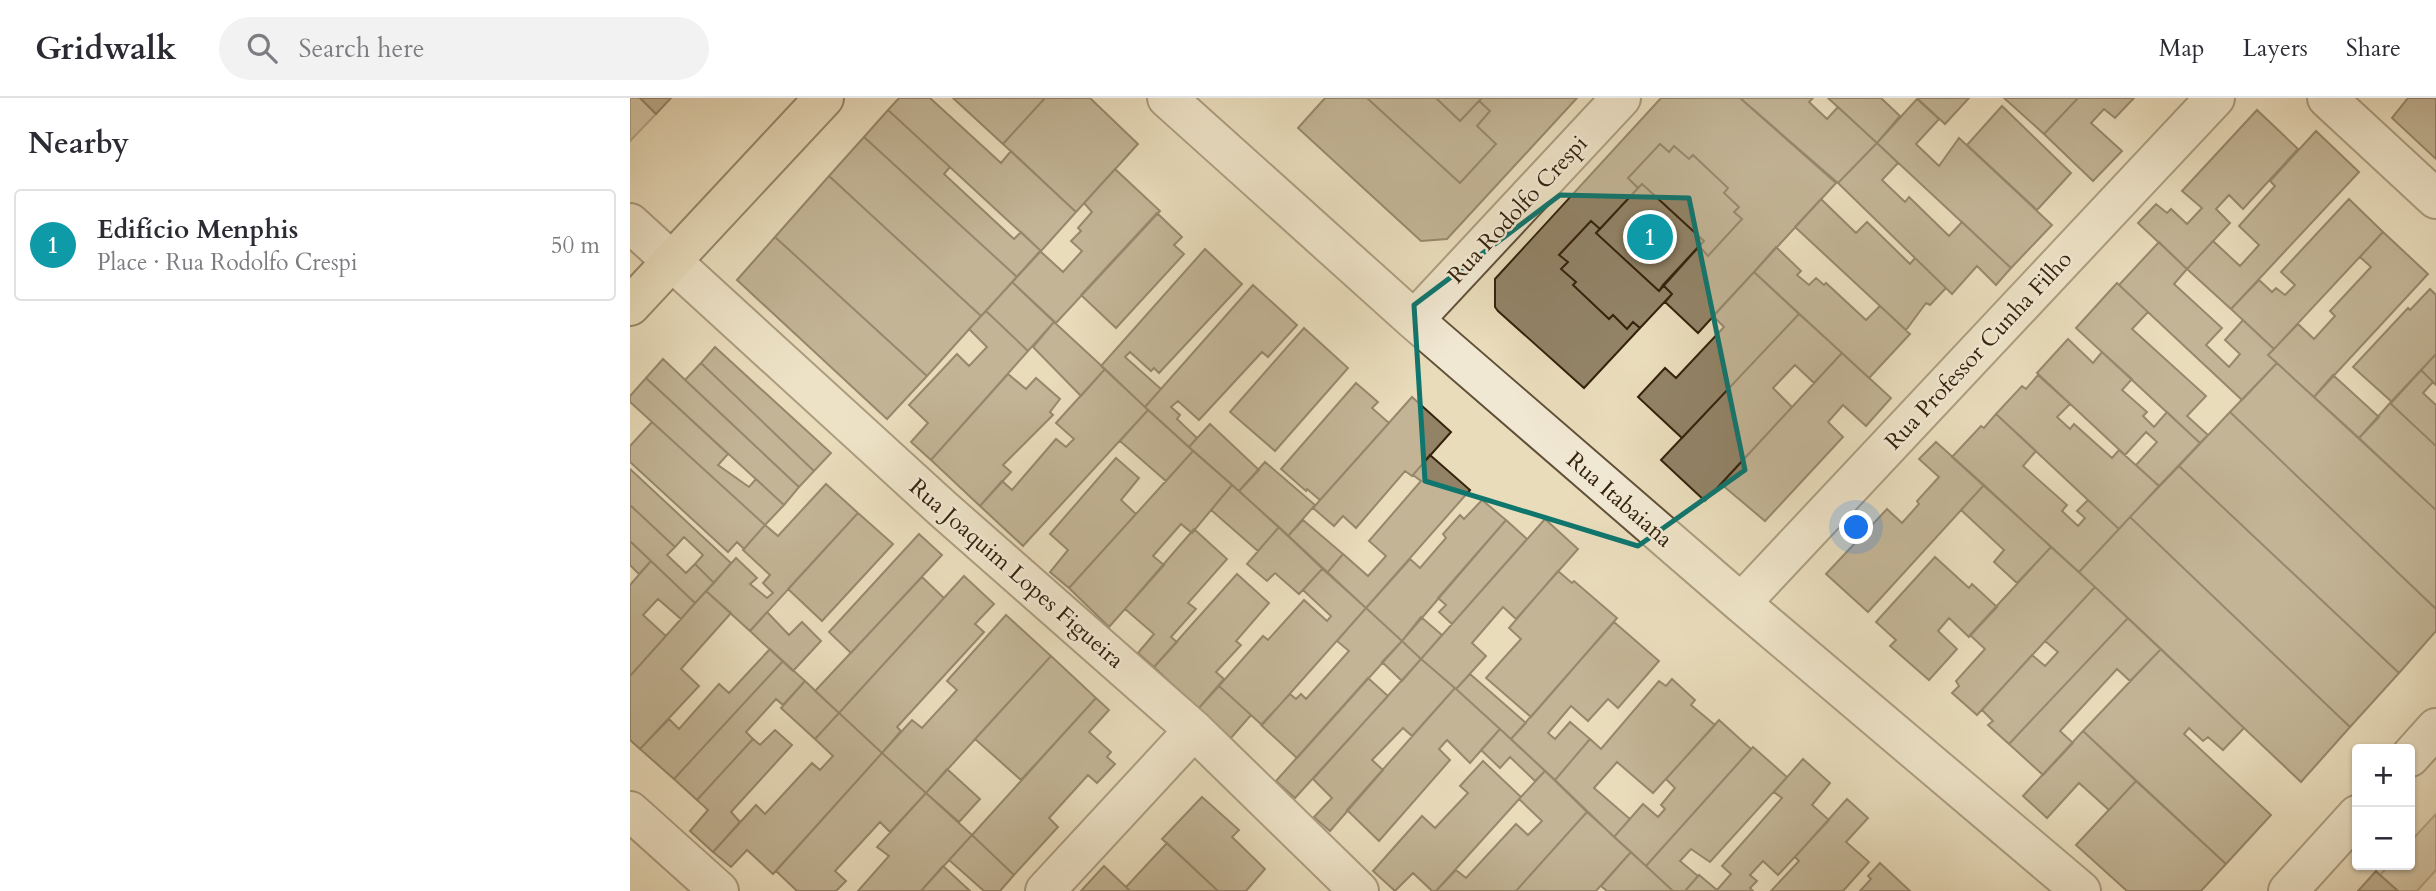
<!DOCTYPE html>
<meta charset="utf-8">
<style>
:root{--surface:#fff;--page:#f2f2f3;--text:#2b2b33;--muted:#7c7c81;--line:#e1e1e2;--accent:#111827}
body{margin:0;font-family:Cardo,serif;background:var(--page);color:var(--text)}
.controls{position:absolute;right:21px;bottom:21px;display:grid;overflow:hidden;border-radius:7px;box-shadow:0 2px 5px #0004}
.controls button{width:63px;height:63px;display:grid;place-items:center;padding:0;border:0;border-bottom:2px solid var(--line);background:var(--surface);color:var(--text);font:35px sans-serif}
.you{position:absolute;left:1227px;top:430px;width:24px;height:24px;margin:-18px;border:5px solid #fff;border-radius:50%;background:#1a73e8;box-shadow:0 0 0 10px #1a73e833}
.badge{display:grid;place-items:center;width:46px;height:46px;border-radius:50%;background:var(--accent);color:#fff;font-size:23px;font-weight:700}
.pin{position:absolute;translate:-50% -50%;border:4px solid #fff;box-shadow:0 2px 7px #0006}
.list{margin:0;padding:0;list-style:none}
h2{display:flex;justify-content:space-between;align-items:center;height:91px;margin:0;padding:0 28px;font-size:30px}
h2 small{font-size:23px;font-weight:400;color:var(--muted)}
.list li{display:grid;grid-template-columns:46px 1fr auto;gap:21px;align-items:center;box-sizing:border-box;height:112px;margin:0 14px 14px;padding:0 14px;border:2px solid var(--line);border-radius:7px}
.list b{display:block;font-size:26px;white-space:nowrap}
.list p{margin:0;font-size:23px;white-space:nowrap;color:var(--muted)}
.list em{font-size:23px;font-style:normal;color:var(--muted)}
.icon{flex:none;width:38px;height:38px;fill:none;stroke:currentColor;stroke-width:2;stroke-linecap:round;stroke-linejoin:round}
.map{position:relative;flex:none;width:1806px;height:793px;overflow:hidden}
header{display:flex;align-items:center;gap:42px;box-sizing:border-box;height:98px;padding:0 35px;background:var(--surface);border-bottom:2px solid var(--line)}
header strong{font-size:33px}
nav{display:flex;gap:38px;margin-inline-start:auto;font-size:24px}
.search{width:490px;height:63px;background:var(--page);display:flex;align-items:center;gap:18px;box-sizing:border-box;padding:0 24px;border-radius:38px;color:var(--muted);font-size:26px}
main{display:flex}
aside{flex:1;background:var(--surface)}
.map>svg:first-child{display:block}
</style>
<header>
<strong>Gridwalk</strong>
<div class="search"><svg class="icon" aria-label="search" viewBox="0 0 24 24"><circle cx="10" cy="10" r="6"/><path d="M15 15l6 6"/></svg>Search here</div>
<nav><a>Map</a><a>Layers</a><a>Share</a></nav>
</header>
<main>
<aside>
<h2>Nearby<small></small></h2>
<ul class="list">
<li><span class="badge" style="background:#0f9aa8">1</span><div><b>Edifício Menphis</b><p>Place · Rua Rodolfo Crespi</p></div><em>50 m</em></li>
</ul>
</aside>
<div class="map">
<svg width="1806" height="793" viewBox="0 0 1806 793">
<rect width="100%" height="100%" fill="#e9dcbb"/>
<filter id="stains"><feTurbulence type="fractalNoise" baseFrequency=".00286" numOctaves="4"/><feColorMatrix values="0 0 0 0 .2 0 0 0 0 .09 0 0 0 0 .02 0 0 0 .5 -.17"/></filter>
<radialGradient id="worn" r=".72"><stop offset=".6" stop-color="#630" stop-opacity="0"/><stop offset="1" stop-color="#630" stop-opacity=".3"/></radialGradient>
<path fill="#cabc9d" stroke="#7f6f54" stroke-width="2" d="M0 0H10L26 16 0 43Z
M1806 716V772L1787 793H1768L1750 777 1759 767H1780V744Z"/>
<path fill="#928367" stroke="#34220c" stroke-width="2" d="M10 0H41L26 16Z
M269 0H300L371 65 381 53 446 114 411 153 258 12Z
M323 0H415L373 46Z
M415 0H460L508 46 446 114 373 46Z
M695 0H737L830 85 866 46 847 28 860 13 849 3 852 0H947L817 141 791 143 668 30Z
M737 0H806L830 23 849 3 860 13 847 28 866 46 830 85Z
M806 0H852L830 23Z
M1031 0H1110L1206 85 1068 235 1035 204 1042 196 1033 187 1069 148 1078 158 1112 121 1104 114 1109 109 1094 95 1098 90 1063 57 1059 61 1044 48 1039 54 1030 46 998 80 1008 90 970 131 961 123 929 157 938 164 931 171 946 184 943 187 979 221 983 217 997 231 1003 224 1010 230 954 290 868 213 865 209V181Z
M1110 0H1183L1179 4 1197 21 1208 9 1247 45 1208 85Z
M1198 0H1251L1270 18 1247 45Z
M1287 0H1339L1315 26Z
M1374 0H1448L1414 36Z
M1448 0H1504L1485 20 1474 11 1461 25 1492 53 1463 83 1414 36Z
M1778 0H1806V61L1762 20Z
M1287 1 1309 21 1286 46 1309 68 1329 40 1422 127 1381 170 1247 45Z
M1372 8 1441 75 1407 112 1337 47Z
M258 12 320 69 314 76 384 141 391 134 411 153 387 179 234 39Z
M1627 12 1668 51 1613 111 1599 97 1586 111 1600 125 1557 171 1508 125 1526 106 1537 115 1541 111 1557 126 1572 110 1552 93Z
M1686 33 1729 74 1601 211 1557 171 1583 143 1610 168 1629 147 1609 128 1645 88 1640 83Z
M234 39 387 179 351 218 199 78Z
M1247 45 1268 65 1252 82 1275 104 1279 99 1319 138 1332 124 1381 170 1366 187 1347 168 1322 196 1208 85Z
M1030 46 1039 54 1044 48 1059 61 1063 57 1098 90 1094 95 1109 109 1104 114 1112 121 1078 158 1069 148 1074 143 1012 86 1008 90 998 80Z
M485 71 530 113 426 225 382 184 410 153 433 174 452 153 441 143 451 133 448 130 462 114 454 105Z
M199 78 351 218 297 278 145 139Z
M1012 86 1074 143 1029 193 966 135Z
M1191 101 1226 135 1237 124 1280 166 1285 160 1316 190 1300 207 1296 205 1276 232 1165 129Z
M1719 101 1753 134 1644 251 1601 211 1629 182 1642 194 1646 190 1655 197 1665 187 1651 174Z
M527 115 552 139 544 147 554 156 486 230 451 197Z
M961 123 970 131 966 135 1029 193 1033 187 1042 196 1010 230 1003 224 997 231 983 217 979 221 943 187 946 184 931 171 938 164 929 157Z
M1753 134 1798 176 1684 299 1638 257 1668 226 1684 241 1705 218 1700 213 1741 169 1730 159Z
M145 139 297 278 257 321 107 182Z
M1529 144 1557 171 1544 186 1592 230 1576 247 1599 269 1610 256 1595 242 1613 222 1644 251 1638 257 1647 265 1612 302 1489 187Z
M1146 149 1171 173 1167 177 1179 187 1186 180 1194 187 1196 185 1236 222 1250 208 1280 236 1239 280 1124 174Z
M575 151 612 186 529 275 524 270 521 273 500 254 495 259 531 291 515 309 471 268Z
M1124 174 1169 216 1052 340 1008 299 1035 270 1046 280 1094 229 1083 218Z
M382 184 424 224 398 253 356 213Z
M1487 185 1518 214 1502 231 1576 298 1557 318 1578 337 1570 345 1446 230Z
M623 187 667 227 638 259 632 254 569 322 548 303 541 309 550 317 547 321 567 340 559 349 515 309Z
M1800 191 1806 197V256L1762 304 1723 269 1778 210 1780 212Z
M356 213 398 253 301 362 281 344 298 325 279 307 327 256 339 268 357 249 339 231Z
M1169 216 1212 255 1184 285 1165 267 1143 290 1162 309 1075 403 1031 362Z
M424 224 475 271 451 298 403 249Z
M674 230 718 270 645 353 600 314Z
M1438 241 1463 265 1472 254 1502 281 1492 292 1517 314 1513 318 1524 329 1537 314 1570 345 1529 388 1506 367 1527 344 1516 334 1495 357 1407 275Z
M85 249 201 355 184 373 71 265Z
M1212 255 1261 300 1236 328 1213 307 1198 324 1213 339 1135 423 1091 386Z
M1806 256V287L1791 272Z
M33 261 169 389 154 407 16 280Z
M71 265 184 373 169 389 55 282Z
M1647 265 1806 412V511L1600 314Z
M475 271 518 312 393 448 350 408 372 383 382 392 426 341 436 349 444 341 426 325Z
M1791 272 1803 284 1793 295 1806 307V348L1760 305Z
M378 276 396 291 406 280 430 301 420 314 423 317 373 367 381 374 350 408 301 362Z
M1408 277 1440 306 1427 319 1440 331 1444 326 1482 360 1489 352 1529 388 1489 431 1366 316 1392 288 1396 291Z
M1703 277 1749 319 1729 340 1684 299Z
M16 280 98 356 88 367 119 389 126 381 154 407 135 427 0 304V298Z
M726 285 748 304 742 310 759 325 690 402 677 391 676 393 651 371Z
M782 299 821 334 782 378 775 373 726 430 713 418 704 428 683 410Z
M1760 305 1806 348V412L1729 340Z
M518 312 563 353 536 383 490 343Z
M1600 314 1806 511V533L1769 575 1549 368Z
M1366 316 1406 353 1393 368 1437 407 1432 413 1448 428 1455 420 1447 413 1458 402 1489 431 1449 474 1322 359 1351 328 1354 330Z
M22 324 135 427 114 451 107 444 98 454 0 364V348Z
M580 326 629 372 609 393 559 349Z
M1306 344 1354 387 1238 514 1196 476 1257 411 1272 425 1289 406 1287 403 1309 379 1289 361Z
M563 353 602 387 562 435 551 426 523 458 534 467 479 529 439 490Z
M800 357 840 392 736 510 697 475 713 456 738 478 756 458 739 443 791 383 783 377Z
M486 360 509 380 491 402 506 416 439 490 420 474 438 452 420 436Z
M635 364 685 407 658 438 609 393Z
M1549 368 1769 575 1720 629 1500 419Z
M0 371 101 465 84 485 65 466 73 457 54 439 45 449 0 407Z
M196 386 228 415 120 533 76 493 106 460 127 480 120 486 137 500 143 495 133 485 140 477 113 452 135 427 148 438Z
M602 387 649 429 628 453 581 412Z
M1354 387 1421 449 1387 485 1364 464 1374 452 1331 412Z
M852 402 876 422 772 543 736 510 780 461 790 470 816 440 813 436 830 417 834 421Z
M0 407 45 449 37 457 56 475 65 466 84 485 65 505 0 443Z
M228 415 263 446 192 523 158 491Z
M1500 419 1720 629 1671 684 1449 474Z
M915 421 948 451 886 521 873 509 842 545 856 558 826 591 791 561Z
M673 422 713 456 697 475 658 438Z
M876 422 897 441 822 526 809 514 816 507 808 500Z
M649 429 693 470 669 496 645 475 637 483 617 466Z
M564 431 597 461 558 505 566 511 541 539 547 544 524 569 508 555 524 536 495 511Z
M289 436 312 457 221 555 199 534Z
M0 443 21 463 9 476 0 467Z
M1421 449 1465 489 1347 617 1322 595 1329 588 1326 583 1355 551 1340 537Z
M1305 459 1339 490 1342 486 1367 509 1339 539 1319 520 1308 533 1327 551 1299 582 1260 548 1266 542 1246 524Z
M21 463 65 505 51 521 28 501 13 517 36 538 0 578V487Z
M693 470 736 510 632 627 589 588 633 538 638 542 674 502 697 523 701 518 673 492Z
M928 473 942 485 944 483 987 520 901 619 856 580 891 541 879 530Z
M607 476 639 505 606 543 611 547 586 574 594 581 568 611 524 569Z
M334 478 364 506 345 526 354 534 267 629 271 633 252 655 209 615Z
M292 479 314 500 209 615 185 593Z
M1465 489 1498 520 1379 646 1358 627 1363 623 1352 612 1402 557 1415 568 1428 554 1415 543Z
M76 493 101 515 51 571 69 588 10 651 0 642V578Z
M736 510 772 543 667 660 631 627 660 596 666 601 671 596 676 601 719 553 707 543Z
M137 514 159 537 172 524 191 543 163 573 120 533Z
M376 517 421 558 296 695 252 655 282 622 292 630 327 592 317 583Z
M791 519 812 537 791 561 772 543Z
M1498 520 1531 551 1500 583 1487 571 1430 633 1443 645 1413 677 1379 646Z
M984 524 1029 563 988 610 978 601 958 623 941 608 918 635 925 641 940 624 960 641 925 682 881 641Z
M772 543 791 561 772 583 752 564Z
M140 551 153 563 44 681 10 651 39 621 49 631 89 586 99 595Z
M1531 551 1614 630 1593 652 1578 639 1573 643 1559 630 1554 636 1641 717 1596 766 1453 633Z
M421 558 466 600 391 682 345 641Z
M791 561 825 590 782 638 773 630 742 662 753 672 700 733 684 719 702 700 683 681Z
M153 563 175 583 153 607 146 601 116 634 123 641 67 702 44 681Z
M840 576 896 625 881 641 826 591Z
M738 580 758 598 665 700 646 683Z
M1042 581 1065 602 1061 607 1085 627 1023 695 987 664 964 690 1000 721 984 739 925 682 960 641 971 651 1029 583 1036 588Z
M175 583 209 615 185 641 151 610Z
M589 588 621 617 600 641 568 611Z
M825 590 870 631 840 665 817 642 809 651 820 662 749 743 717 712Z
M466 600 479 612 459 634 481 654 477 659 485 666 467 685 458 677 419 720 428 729 384 777 342 737Z
M209 615 252 655 143 776 117 752 101 769 83 754 126 707 135 716 182 665 190 672 203 658 185 641Z
M1089 622 1121 651 1016 768 984 739 1013 706 1028 719 1035 711 1031 707 1045 690 1036 681Z
M870 631 915 673 905 683 880 659 870 670 851 652Z
M145 632 162 647 101 714 110 724 83 754 60 733 78 712 67 702 123 641 130 647Z
M1453 633 1506 683 1479 712 1449 685 1417 720 1393 698Z
M1123 649 1157 679 1080 764 1061 751 1050 763 1068 778 1055 793H1043L1016 768Z
M252 655 296 695 260 734 250 724 205 773 216 783 206 793H167L146 773Z
M1173 661 1200 685 1182 707 1199 722 1148 777 1133 763 1120 777 1127 783 1120 790 1123 793H1055L1069 777 1087 792 1101 776 1092 768 1152 700 1144 694Z
M853 663 891 699 806 793H802L783 775 765 793 743 773 792 718 805 730 838 695 830 688Z
M317 671 350 701 329 724 296 695Z
M915 673 957 714 886 793H806L826 772 836 780 886 726 898 737 912 723 889 701Z
M1506 683 1596 766 1571 793H1497L1446 747Z
M296 695 342 737 291 793H228L259 758 247 749Z
M572 699 609 732 602 739 635 771 616 793H588L532 741Z
M1217 701 1238 720 1216 744 1239 764 1213 793H1141L1169 763 1165 759Z
M957 714 1001 754 966 793H886Z
M342 737 384 777 370 793H354L319 762Z
M537 745 588 793H500L496 789Z
M1001 754 1016 768 1043 793H977L971 788Z
M1250 765 1280 793H1230L1241 781 1238 778Z
M313 768 340 793H291Z
M474 768 496 789 500 793H451Z
M1746 773 1750 777 1768 793H1728Z"/>
<g fill="none" stroke-linecap="round" stroke-linejoin="round">
<g stroke="#615038" stroke-width="42">
<path id="minor" d="M537 0 784 222 1111 505 1451 793
M1697 0 1806 101
M0 125 313 411 564 632 729 793
M784 222 991 0
M1111 505 1585 0
M1780 659 1806 630
M0 713 89 793
M415 793 564 632
M1658 793 1727 717"/>
</g>
<g stroke="#34220c" stroke-width="42">
<path id="major" d="M0 208 194 0"/>
</g>
<use href="#minor" stroke="#f1e8d3" stroke-width="38"/>
<use href="#major" stroke="#e9dcbb" stroke-width="38"/>
</g>
<path d="M0 0H1806V793H0ZM930 97 1059 100 1115 372 1008 448 795 383 784 207Z" fill="#e9dcbb" fill-opacity=".55" fill-rule="evenodd"/>
<path fill="none" stroke="#0f766e" stroke-width="5" stroke-linejoin="round" d="M930 97 1059 100 1115 372 1008 448 795 383 784 207Z"/>
<g text-anchor="middle" stroke-width="5" stroke-linejoin="round" paint-order="stroke">
<g font-size="23" fill="#34220c" stroke="#f1e8d3">
<text transform="translate(887 111) rotate(-47)" y="8">Rua Rodolfo Crespi</text>
<text transform="translate(1348 252) rotate(-47)" y="8">Rua Professor Cunha Filho</text>
<text transform="translate(990 401) rotate(41)" y="8">Rua Itabaiana</text>
<text transform="translate(387 475) rotate(41)" y="8">Rua Joaquim Lopes Figueira</text>
</g>
</g>
<rect width="100%" height="100%" filter="url(#stains)"/>
<rect width="100%" height="100%" fill="url(#worn)"/>
</svg>
<div class="controls">
<button>+</button>
<button>−</button>
</div>
<div class="you"></div>
<div class="pin badge" style="left:1020px;top:139px;background:#0f9aa8">1</div>
</div>
</main>
